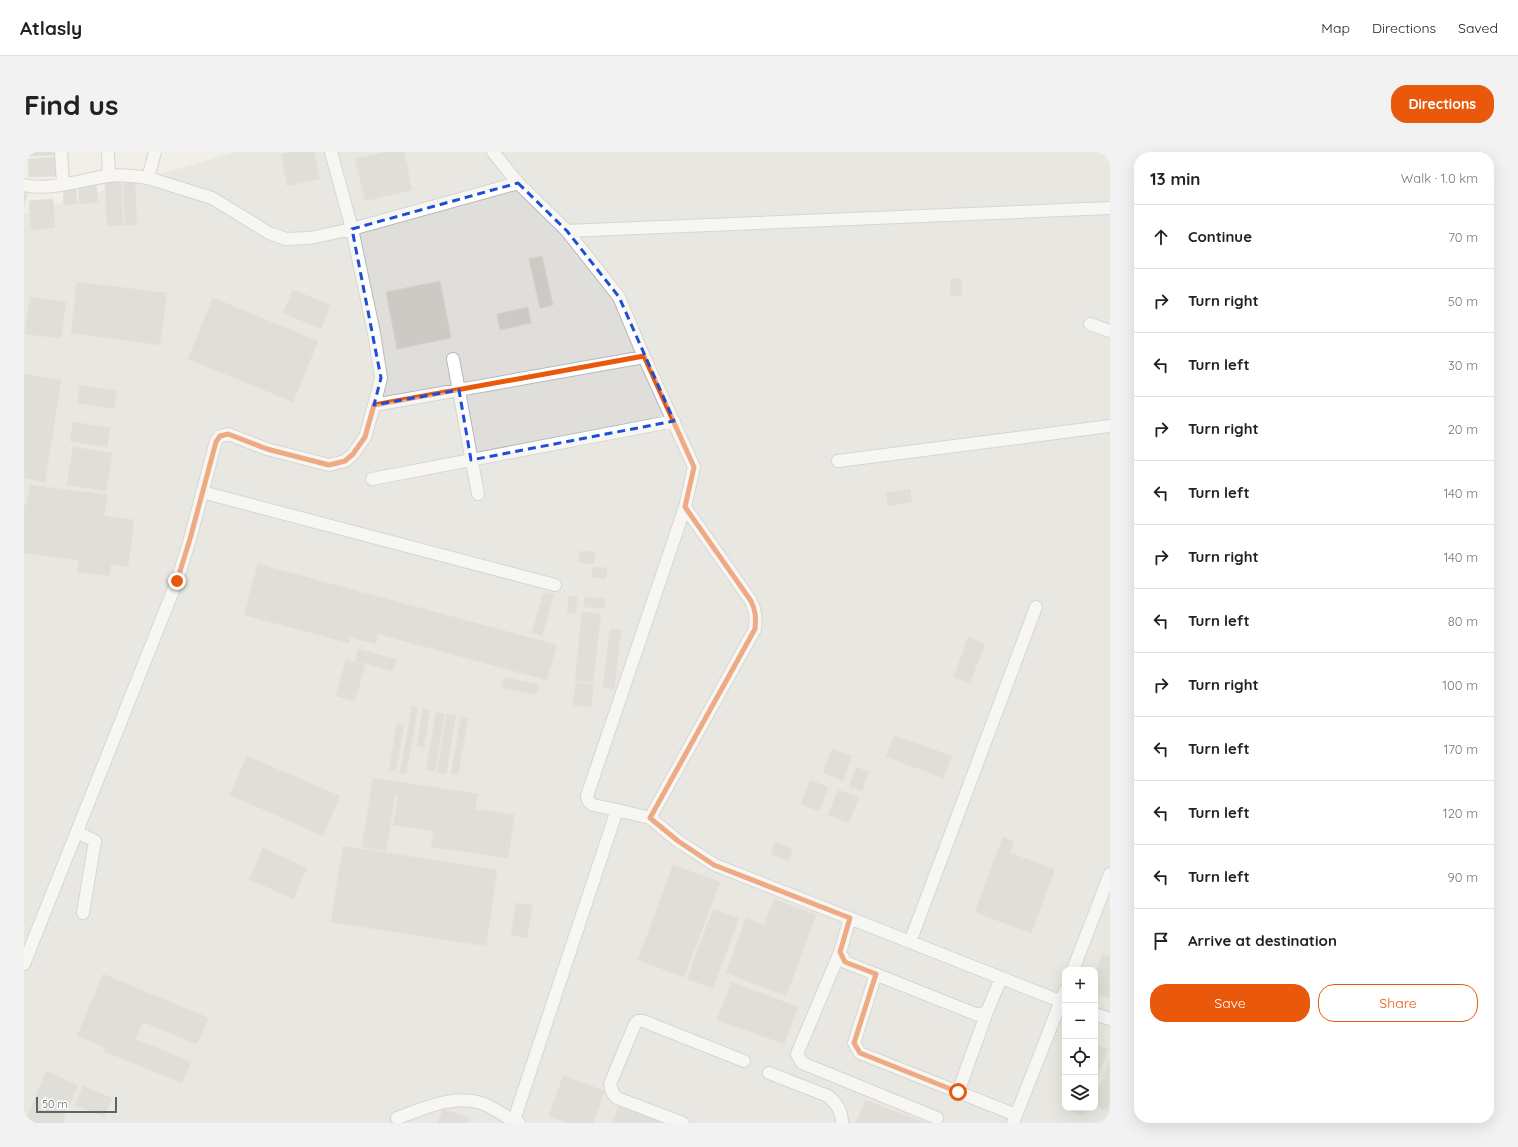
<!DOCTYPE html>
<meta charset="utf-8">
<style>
:root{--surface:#fff;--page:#f2f2f2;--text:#222;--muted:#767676;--line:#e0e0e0;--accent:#ea580c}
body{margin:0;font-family:Quicksand,sans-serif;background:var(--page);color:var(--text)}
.controls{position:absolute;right:12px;bottom:12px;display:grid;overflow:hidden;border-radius:8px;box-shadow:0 4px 16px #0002}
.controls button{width:36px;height:36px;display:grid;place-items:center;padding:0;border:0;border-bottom:1px solid var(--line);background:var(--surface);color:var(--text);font:20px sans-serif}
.scale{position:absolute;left:12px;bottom:10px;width:81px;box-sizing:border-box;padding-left:4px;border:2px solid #5f6368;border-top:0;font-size:11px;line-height:14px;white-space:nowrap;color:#5f6368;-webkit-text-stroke:3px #fff;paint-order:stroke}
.stop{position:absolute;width:12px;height:12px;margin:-9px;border:3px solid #ea580c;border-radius:50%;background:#fff}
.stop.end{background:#ea580c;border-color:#fff;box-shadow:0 1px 4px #0008}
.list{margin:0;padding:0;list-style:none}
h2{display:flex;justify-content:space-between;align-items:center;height:52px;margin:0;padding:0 16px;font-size:17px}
h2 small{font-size:13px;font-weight:400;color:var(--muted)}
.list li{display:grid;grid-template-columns:26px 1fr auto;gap:12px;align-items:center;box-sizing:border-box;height:64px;padding:0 16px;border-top:1px solid var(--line)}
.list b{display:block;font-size:15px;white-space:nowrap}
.list em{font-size:13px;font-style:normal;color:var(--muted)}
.actions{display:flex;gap:8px;padding:12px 16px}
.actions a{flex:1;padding:9px 0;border:1px solid var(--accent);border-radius:16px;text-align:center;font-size:14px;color:var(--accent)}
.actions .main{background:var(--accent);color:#fff}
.icon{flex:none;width:22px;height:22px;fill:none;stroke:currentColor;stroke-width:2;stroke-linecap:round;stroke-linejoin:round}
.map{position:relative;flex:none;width:1086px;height:971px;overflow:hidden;border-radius:16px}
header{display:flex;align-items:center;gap:24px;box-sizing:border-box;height:56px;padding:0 20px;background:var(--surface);border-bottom:1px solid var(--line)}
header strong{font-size:19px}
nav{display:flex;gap:22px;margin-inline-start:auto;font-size:14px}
.intro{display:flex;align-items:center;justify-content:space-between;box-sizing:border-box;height:96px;padding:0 24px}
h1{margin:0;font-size:28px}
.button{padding:10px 18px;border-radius:16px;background:var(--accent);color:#fff;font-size:14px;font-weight:700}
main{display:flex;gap:24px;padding:0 24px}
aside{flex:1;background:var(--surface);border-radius:16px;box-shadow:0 4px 16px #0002}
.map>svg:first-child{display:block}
</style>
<header>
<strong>Atlasly</strong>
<nav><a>Map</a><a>Directions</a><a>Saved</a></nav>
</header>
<div class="intro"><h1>Find us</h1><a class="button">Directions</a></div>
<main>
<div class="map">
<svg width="1086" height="971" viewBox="0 0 1086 971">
<rect width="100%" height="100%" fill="#f1efe8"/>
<path fill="#e0deda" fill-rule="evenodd" d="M212 0H1086V971H0V62ZM1041 818H1071V956H1041Z"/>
<path fill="#cccac5" stroke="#d6d1c6" d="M1 0H31V3L1 4Z
M268 0H290L296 27 263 34 257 2Z
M361 0H380L388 38 341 49 331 7Z
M33 5 34 24 5 25 4 7Z
M97 29 99 73 83 74 81 30Z
M111 30 113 73H101L99 31Z
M72 31 74 50 55 52 54 33Z
M52 35 53 52 40 53 39 36Z
M0 40 3 41 0 56Z
M29 47 31 76 7 78 5 49Z
M518 104 529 153 516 156 505 107Z
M927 126 938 127V144H926Z
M416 129 427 186 373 197 362 140Z
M53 130 143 141 136 193 47 181Z
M269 138 306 153 297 177 259 161Z
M6 145 42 150 37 186 1 182Z
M189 146 294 189 269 250 164 207Z
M504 155 507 171 476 178 473 162Z
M0 222 37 228 21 330 0 326Z
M56 233 93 239 90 257 53 251Z
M49 270 86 276 83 295 46 289Z
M49 295 88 301 82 339 43 333Z
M6 333 83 343 80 364 110 368 104 415 87 412 85 424 53 420 55 408 0 401V353H3Z
M886 337 888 350 864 354 862 341Z
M556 399 571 400 569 412 554 410Z
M234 412 533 493 523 528 354 482 352 492 326 485 325 491 220 463Z
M569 415 583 416 582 427 568 425Z
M520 440 530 442 518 484 508 481Z
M545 444 553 445 552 462 543 461Z
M561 445 581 447 580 456 560 455Z
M558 460 577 462 569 530 551 529Z
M586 477 597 478 590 537 579 535Z
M944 485 961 492 946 531 930 525Z
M334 497 372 507 369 519 331 509Z
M322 508 341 513 331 549 312 544Z
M480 525 515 533 512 543 477 535Z
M552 531 570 533 567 555 549 553Z
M388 554 394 556 382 622 376 621Z
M399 557 406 558 400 595 393 594Z
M412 561 421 562 411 620 402 618Z
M423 562 432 563 422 622 413 621Z
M437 565 444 566 434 623 427 622Z
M373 572 380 573 372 619 365 618Z
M870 584 928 604 920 626 862 605Z
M808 597 828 604 819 629 799 621Z
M223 604 316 644 299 684 206 643Z
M832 615 845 620 838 639 825 635Z
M349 626 454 642 451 657 491 663 484 706 407 695 410 679 369 673 374 644 371 643 362 699 338 695Z
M786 628 804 635 795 659 777 652Z
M814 638 835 645 825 671 804 663Z
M979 685 990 689 986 701 1031 717 1007 781 951 760Z
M751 690 769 697 764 709 747 702Z
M319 694 473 718 462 794 307 770Z
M239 696 283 716 269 747 225 727Z
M649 713 696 730 660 825 614 808Z
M750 747 792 763 762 844 702 821 722 766 740 773Z
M492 751 508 753 503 786 487 783Z
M689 757 715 766 689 836 663 827Z
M1078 802 1086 805V846L1071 841V821Z
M79 822 185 866 173 892 119 870 111 887 167 910 158 931 80 899 82 896 53 884Z
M707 830 774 855 760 892 693 868Z
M1071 892 1084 897 1071 931Z
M1086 908V950L1083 959 1071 954V948Z
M22 919 54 933 38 971H1Z
M539 924 581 939 569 971H545L525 964Z
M59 934 88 946 80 965 51 953Z
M841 948 902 971H832Z
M596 951 649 971 589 970Z
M1042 956H1062L1059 963Z
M419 957 445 966 443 971H414Z
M1086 961V971H1082Z"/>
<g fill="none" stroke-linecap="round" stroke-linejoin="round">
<g stroke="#b5b8bc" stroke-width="14">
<path id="minor" d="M37 0 39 32
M84 0 85 24
M469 0 494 31 543 79 595 145 620 205 670 315 661 355 563 644 565 650 569 653 593 658 489 971
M124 26 131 0
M0 33C27 39 56 28 84 24 96 22 111 24 124 26L188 46 245 81 262 87 286 86 328 77 494 31
M543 79 1086 56
M1066 172 1086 179
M429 207 454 342
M350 253 620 205
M814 309 1086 274
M348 327 650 269
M178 340 531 433
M593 658 626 666 654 689 691 713 1041 851
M626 666 731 477C732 467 732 459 727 449L661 355
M53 680 71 689 59 761
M826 766 816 800 821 810 954 863 963 860 977 826
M886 790 1012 455
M816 800 773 902 778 911 913 966
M0 812 153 429 166 387 192 289 196 284 204 282 243 297 305 313 321 309 329 302 341 285 351 250 357 226 350 181 328 77 307 0
M1049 818 1086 722
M852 822 830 891 836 901 992 963
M1071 862 1086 867
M745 921 804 944C813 952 818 959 818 971
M934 940 963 860
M373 966C399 957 428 942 457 951 470 955 482 966 495 971
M659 971 593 946 589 942 586 932 611 872 614 869H619L720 909
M989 971 1041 839"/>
</g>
<use href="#minor" stroke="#fff" stroke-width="12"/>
</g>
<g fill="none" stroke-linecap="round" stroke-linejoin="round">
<path stroke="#ea580c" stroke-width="5" d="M153 429 166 387 192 290 196 284 204 282 243 297 305 313 321 309 329 302 341 285 350 253 620 204 670 315 661 355 727 449C732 459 732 467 731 477L626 666 654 689 690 713 826 766 816 800 821 810 852 822 830 891 836 901 934 940"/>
</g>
<path d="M0 0H1086V971H0ZM494 31 543 79 595 145 650 269 447 308 435 238 350 253 357 226 328 77Z" fill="#f1efe8" fill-opacity=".55" fill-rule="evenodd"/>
<path fill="none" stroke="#1d4ed8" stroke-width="3" stroke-dasharray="8 5" stroke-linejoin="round" d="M494 31 543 79 595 145 650 269 447 308 435 238 350 253 357 226 328 77Z"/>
</svg>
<div class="controls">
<button>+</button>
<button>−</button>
<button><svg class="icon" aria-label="locate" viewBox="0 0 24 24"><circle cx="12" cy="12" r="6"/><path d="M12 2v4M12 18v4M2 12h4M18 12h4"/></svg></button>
<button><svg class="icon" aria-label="layers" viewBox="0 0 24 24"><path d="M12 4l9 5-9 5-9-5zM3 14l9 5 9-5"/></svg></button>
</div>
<div class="scale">50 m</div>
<div class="stop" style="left:934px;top:940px"></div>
<div class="stop end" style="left:153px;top:429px"></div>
</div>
<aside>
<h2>13 min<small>Walk · 1.0 km</small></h2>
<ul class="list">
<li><svg class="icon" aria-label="ahead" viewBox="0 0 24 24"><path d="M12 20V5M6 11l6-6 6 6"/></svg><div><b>Continue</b></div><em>70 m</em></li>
<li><svg class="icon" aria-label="right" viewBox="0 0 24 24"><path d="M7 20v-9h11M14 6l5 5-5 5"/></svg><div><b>Turn right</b></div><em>50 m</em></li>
<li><svg class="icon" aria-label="left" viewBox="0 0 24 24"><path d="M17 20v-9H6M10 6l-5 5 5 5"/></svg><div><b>Turn left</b></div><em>30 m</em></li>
<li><svg class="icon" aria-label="right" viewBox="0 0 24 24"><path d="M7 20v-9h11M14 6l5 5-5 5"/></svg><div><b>Turn right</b></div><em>20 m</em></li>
<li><svg class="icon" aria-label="left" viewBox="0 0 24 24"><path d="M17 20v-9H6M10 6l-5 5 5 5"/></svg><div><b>Turn left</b></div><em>140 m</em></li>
<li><svg class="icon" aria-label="right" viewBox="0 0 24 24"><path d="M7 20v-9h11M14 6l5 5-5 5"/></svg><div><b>Turn right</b></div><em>140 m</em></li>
<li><svg class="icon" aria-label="left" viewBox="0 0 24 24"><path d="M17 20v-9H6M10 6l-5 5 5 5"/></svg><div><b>Turn left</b></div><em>80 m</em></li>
<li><svg class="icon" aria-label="right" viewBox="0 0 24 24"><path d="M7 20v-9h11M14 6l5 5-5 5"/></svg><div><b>Turn right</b></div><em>100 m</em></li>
<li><svg class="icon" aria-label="left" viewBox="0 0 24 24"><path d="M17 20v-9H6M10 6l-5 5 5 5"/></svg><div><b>Turn left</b></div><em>170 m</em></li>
<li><svg class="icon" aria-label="left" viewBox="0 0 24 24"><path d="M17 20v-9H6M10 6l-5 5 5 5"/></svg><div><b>Turn left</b></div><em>120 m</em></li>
<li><svg class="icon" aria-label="left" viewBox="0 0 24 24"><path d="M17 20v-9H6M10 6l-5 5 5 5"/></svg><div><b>Turn left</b></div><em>90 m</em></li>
<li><svg class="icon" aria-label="arrive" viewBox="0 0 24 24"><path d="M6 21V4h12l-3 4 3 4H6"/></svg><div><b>Arrive at destination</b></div></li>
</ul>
<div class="actions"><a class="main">Save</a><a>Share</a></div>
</aside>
</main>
